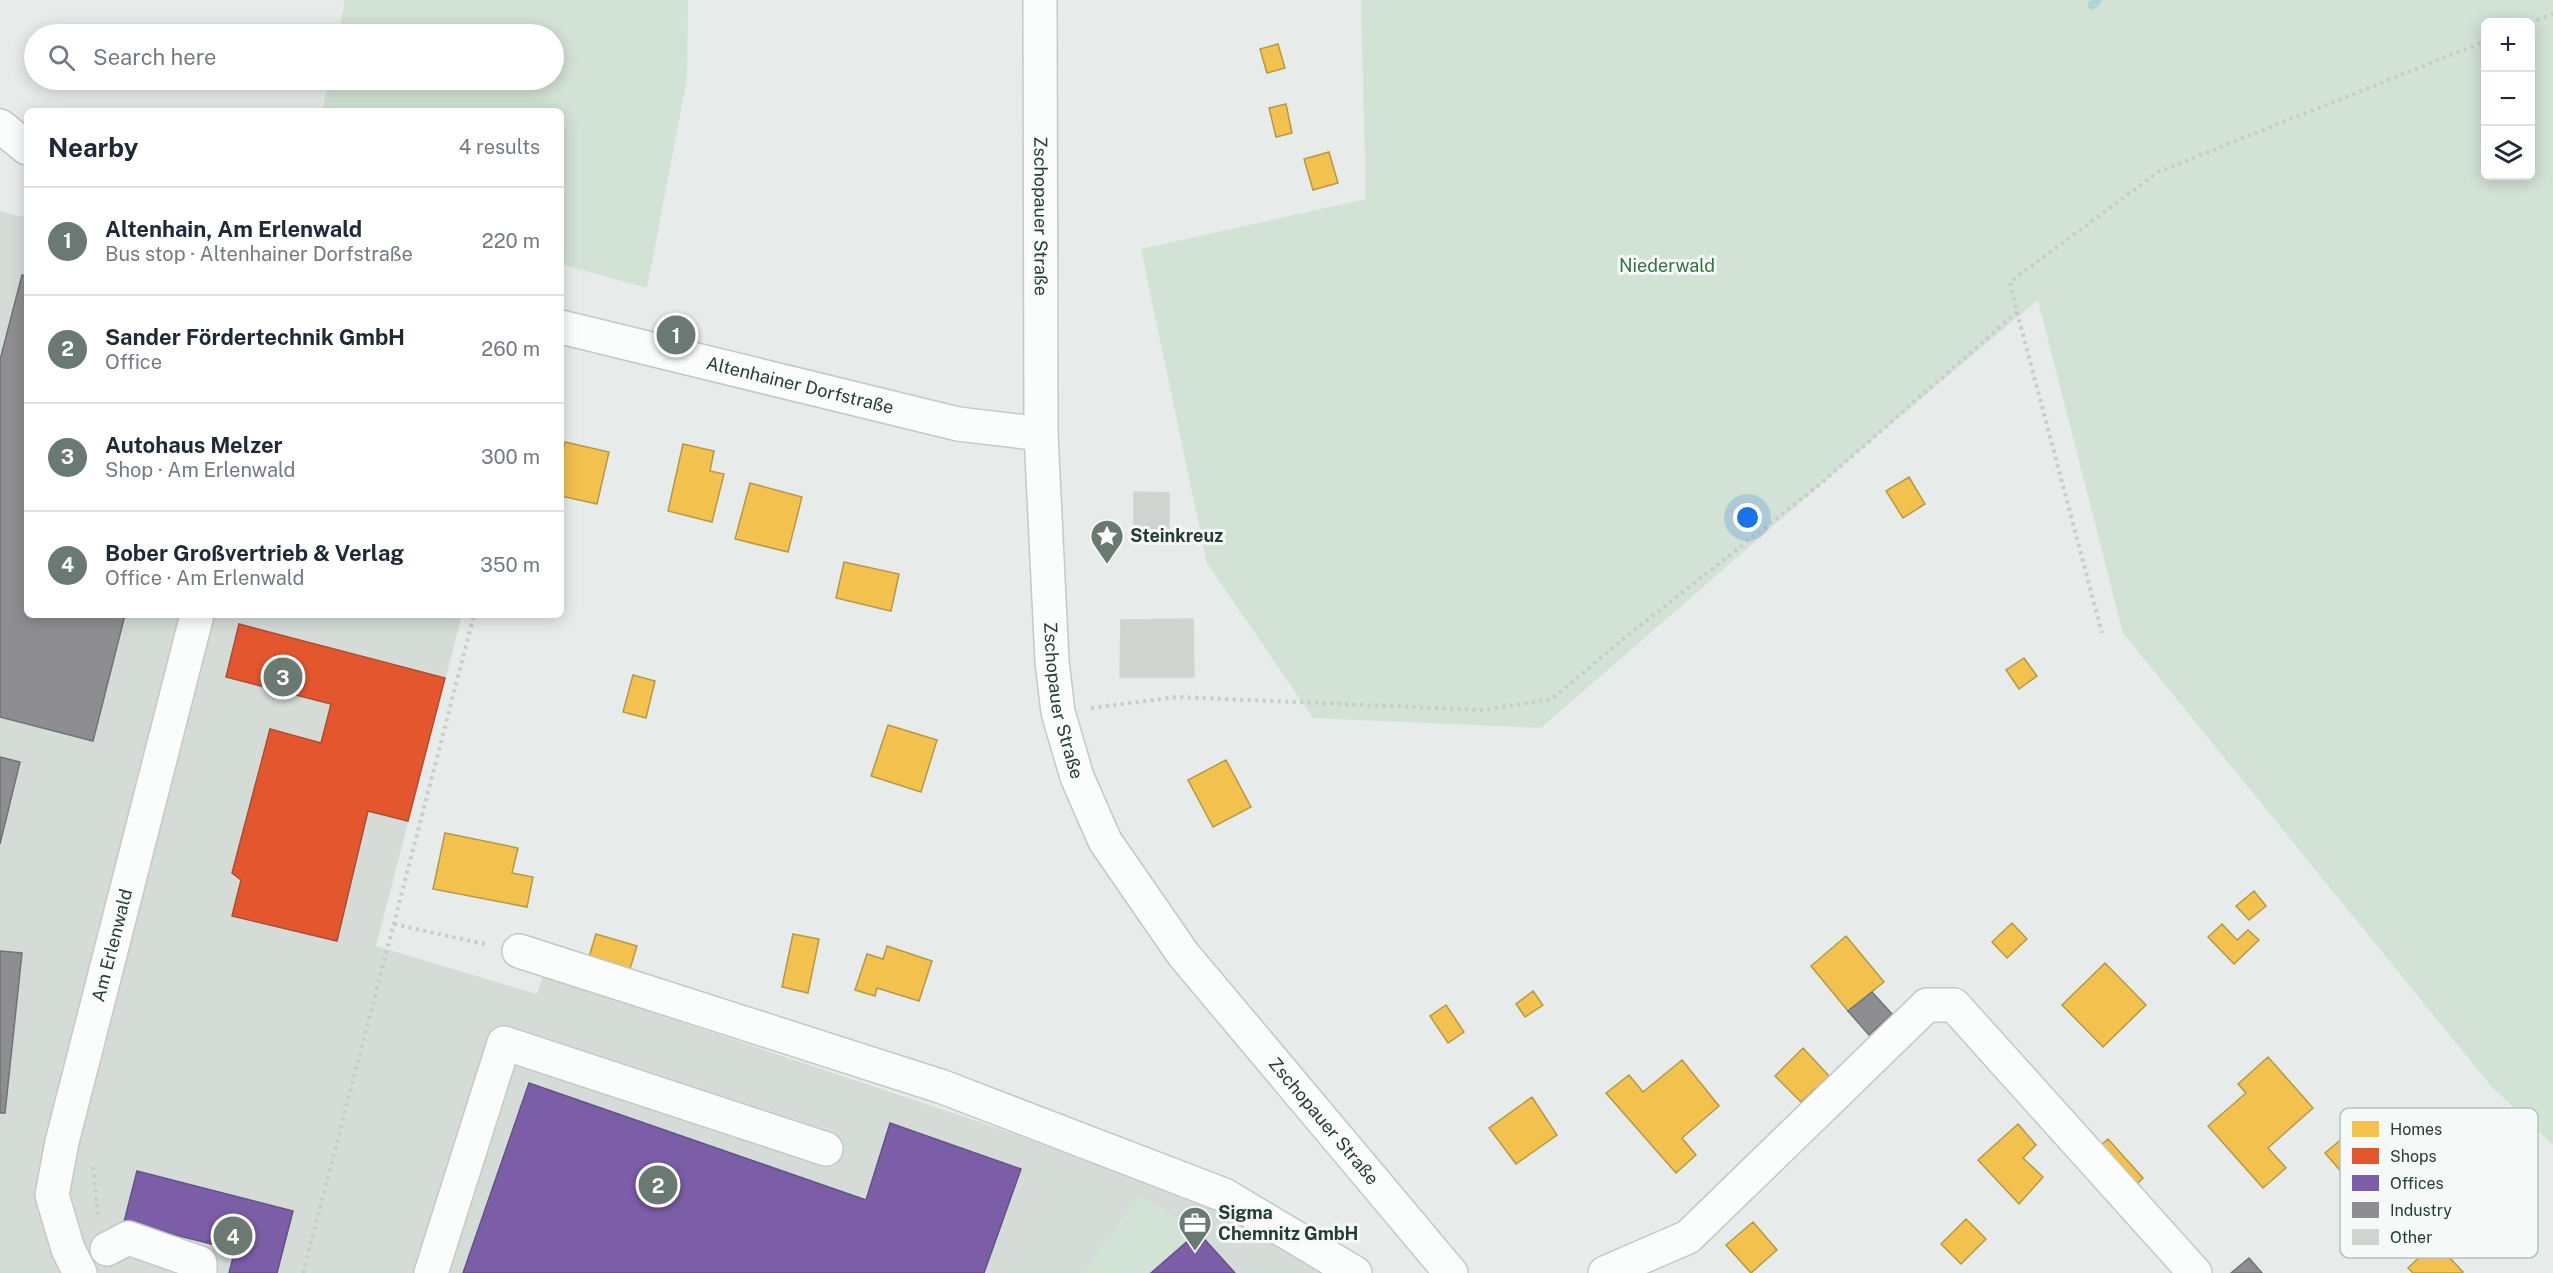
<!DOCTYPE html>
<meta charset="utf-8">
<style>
:root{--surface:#fff;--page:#f2f2f3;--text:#1f2937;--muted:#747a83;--line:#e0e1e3;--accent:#6a7a73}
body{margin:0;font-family:"Public Sans",sans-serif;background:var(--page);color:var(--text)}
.controls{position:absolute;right:18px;top:18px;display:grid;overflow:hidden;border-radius:9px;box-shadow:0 3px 15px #0003}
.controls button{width:54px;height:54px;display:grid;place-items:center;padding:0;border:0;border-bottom:2px solid var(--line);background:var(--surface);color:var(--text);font:30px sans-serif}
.you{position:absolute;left:1748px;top:518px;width:21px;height:21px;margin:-15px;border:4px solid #fff;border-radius:50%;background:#1a73e8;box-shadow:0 0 0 9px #1a73e833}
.badge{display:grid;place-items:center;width:39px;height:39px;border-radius:50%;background:var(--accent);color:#fff;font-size:20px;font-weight:700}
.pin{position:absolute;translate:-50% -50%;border:3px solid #fff;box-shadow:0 2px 6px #0006}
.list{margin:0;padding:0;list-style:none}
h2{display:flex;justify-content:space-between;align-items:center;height:78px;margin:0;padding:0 24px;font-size:26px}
h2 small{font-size:20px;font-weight:400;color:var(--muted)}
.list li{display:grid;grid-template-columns:39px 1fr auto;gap:18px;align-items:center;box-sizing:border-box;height:108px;padding:0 24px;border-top:2px solid var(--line)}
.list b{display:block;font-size:22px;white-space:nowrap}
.list p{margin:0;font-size:20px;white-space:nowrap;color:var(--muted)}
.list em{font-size:20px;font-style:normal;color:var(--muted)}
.icon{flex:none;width:33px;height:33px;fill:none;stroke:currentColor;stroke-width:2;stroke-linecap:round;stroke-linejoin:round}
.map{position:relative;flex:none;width:2553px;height:1273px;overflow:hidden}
.search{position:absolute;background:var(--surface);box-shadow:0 3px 15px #0003;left:24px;top:24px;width:540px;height:66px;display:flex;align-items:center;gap:15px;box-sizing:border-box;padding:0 21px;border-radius:33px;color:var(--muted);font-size:22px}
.panel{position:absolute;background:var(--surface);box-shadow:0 3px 15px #0003;left:24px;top:108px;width:540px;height:510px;border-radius:9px}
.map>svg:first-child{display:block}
</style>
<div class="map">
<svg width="2553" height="1273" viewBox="0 0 2553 1273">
<rect width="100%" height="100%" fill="#e7ebe9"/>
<path fill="#d5dcd8" d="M0 211 27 218V615H462L376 946 537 994 543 976 977 1121 1212 1204 1334 1273H0Z"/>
<path fill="#d2e2d4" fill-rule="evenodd" d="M345 0H688L687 78 647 288 561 264V111H322L329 80H554V34H338Z
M1361 0H2553V1145L2491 1086 2123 633 2038 300 1879 434 1541 728 1313 718 1207 563 1141 249 1366 199ZM2530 22V176H2486V22Z
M1140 1195 1198 1232 1151 1273H1083Z"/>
<path fill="#f2c14e" stroke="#b59946" stroke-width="1.5" d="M1278 44 1285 68 1267 73 1260 49Z
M1286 104 1292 133 1276 137 1269 108Z
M1329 152 1338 183 1313 190 1304 159Z
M565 442 609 452 597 504 561 496V458Z
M683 444 714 451 710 471 724 474 712 522 668 511Z
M1909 477 1925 504 1903 518 1886 491Z
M750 483 802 497 788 552 735 539Z
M844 562 899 574 891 611 836 598Z
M2024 658 2037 676 2019 689 2006 670Z
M633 675 655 681 646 718 623 712Z
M888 725 937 740 921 792 871 776Z
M1226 760 1251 807 1213 827 1188 780Z
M445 833 518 848 512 873 533 877 527 907 433 889Z
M2254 891 2266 906 2249 920 2236 906Z
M2012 923 2027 939 2007 958 1992 942Z
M2222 924 2237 940 2248 930 2259 940 2234 964 2208 937Z
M596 934 637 946 629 972 588 960Z
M793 934 819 939 808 993 782 987Z
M1846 936 1884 982 1848 1011 1811 966Z
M887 946 932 961 919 1001 877 988 875 996 855 990 867 954 883 959Z
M2105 963 2146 1005 2103 1047 2062 1005Z
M1533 991 1543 1005 1525 1017 1516 1004Z
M1446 1005 1464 1032 1448 1043 1430 1016Z
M1803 1048 1829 1076 1801 1102 1775 1076Z
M2268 1057 2313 1108 2268 1148 2286 1168 2263 1188 2208 1126 2246 1093 2238 1084Z
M1682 1060 1719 1106 1682 1138 1696 1155 1676 1173 1606 1093 1629 1075 1643 1092Z
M1532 1097 1557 1135 1516 1164 1489 1128Z
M2018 1124 2036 1145 2023 1158 2043 1177 2019 1204 1978 1160Z
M2357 1126 2384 1157 2352 1184 2325 1153Z
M2108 1139 2143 1178 2136 1185 2100 1146Z
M1966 1219 1986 1239 1961 1264 1941 1244Z
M1753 1222 1777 1250 1751 1273 1726 1245Z
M2435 1242 2463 1272 2462 1273H2413L2408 1268Z"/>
<path fill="#e4572e" stroke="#ab4f30" stroke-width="1.5" d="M239 624 445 678 408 821 368 811 337 941 232 916 241 880 232 873 270 729 321 743 331 704 226 677Z"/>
<path fill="#7b5ea7" stroke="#625484" stroke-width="1.5" d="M529 1083 866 1200 890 1123 1021 1169 984 1273H463Z
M137 1171 293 1211 277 1273H229L235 1250 124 1222Z
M1198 1232 1235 1273H1151Z"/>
<path fill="#8d8d92" stroke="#6e7576" stroke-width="1.5" d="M22 275 27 277V615H125L93 741 0 717V360Z
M0 757 20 762 0 844Z
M0 951 22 953 5 1113H0Z
M1872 992 1892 1014 1869 1035 1848 1011Z
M2249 1258 2262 1273H2231Z"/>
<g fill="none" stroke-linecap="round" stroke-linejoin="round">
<path stroke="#acd5d5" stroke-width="9" d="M2092 5 2097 0"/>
</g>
<path fill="#cfd4d1" stroke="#d0d4d2" stroke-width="1.5" d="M1134 492 1169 493V537L1134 536Z
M1193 619 1194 677H1120L1121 620Z"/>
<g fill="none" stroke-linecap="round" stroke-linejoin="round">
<g stroke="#c4c8c6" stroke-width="36">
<g id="minor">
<path id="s1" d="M1040 0 1041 434 1052 661 1058 712 1077 777 1105 841 1183 954 1451 1273"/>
<path d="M0 126 27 148"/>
<path id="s2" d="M561 327 958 424 1041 434"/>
<path d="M519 951 943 1087 1224 1195 1355 1273"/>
<path d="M107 1249 128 1238 200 1263V1273"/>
<path id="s3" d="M80 1273 68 1249 52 1195 62 1142 197 615"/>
<path d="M431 1273 504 1043 826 1149"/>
<path d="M1605 1273 1688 1237 1927 1005H1954L2195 1273"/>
</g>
</g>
<path stroke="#c6cdc9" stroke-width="4" stroke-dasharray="3 4.5" stroke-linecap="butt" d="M2530 23 2553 14
M2017 312 2102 633
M1091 708 1177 697 1484 710 1552 699 1628 635 1819 485 2017 312 2010 282 2158 172 2486 41
M394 924 489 945
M93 1167 98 1216
M303 1273 474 615"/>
<use href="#minor" stroke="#fbfcfc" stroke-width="33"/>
</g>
<defs>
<g id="sight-pin" transform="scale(1.725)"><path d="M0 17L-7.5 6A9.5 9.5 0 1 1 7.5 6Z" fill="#6a7a73" stroke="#f5f9f7"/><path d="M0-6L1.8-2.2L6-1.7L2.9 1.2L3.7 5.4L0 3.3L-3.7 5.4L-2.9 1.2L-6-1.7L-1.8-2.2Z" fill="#fff"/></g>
<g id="office-pin" transform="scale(1.725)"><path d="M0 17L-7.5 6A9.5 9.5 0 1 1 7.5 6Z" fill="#6a7a73" stroke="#f5f9f7"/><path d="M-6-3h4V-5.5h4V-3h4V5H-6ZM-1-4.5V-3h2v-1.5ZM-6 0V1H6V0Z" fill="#fff"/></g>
</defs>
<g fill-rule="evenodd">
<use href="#sight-pin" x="1107" y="536"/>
<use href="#office-pin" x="1195" y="1223"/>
</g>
<g text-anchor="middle" stroke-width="6" stroke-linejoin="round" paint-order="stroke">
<g font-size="18" fill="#263d33" stroke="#f5f9f7">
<text dy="6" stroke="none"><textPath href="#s1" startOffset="216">Zschopauer Straße</textPath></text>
<text dy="6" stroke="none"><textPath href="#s2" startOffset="246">Altenhainer Dorfstraße</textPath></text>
<text dy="6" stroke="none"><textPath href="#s1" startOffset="702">Zschopauer Straße</textPath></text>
<text dy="6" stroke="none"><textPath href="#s3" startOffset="340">Am Erlenwald</textPath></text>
<text dy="6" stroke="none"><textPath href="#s1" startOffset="1206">Zschopauer Straße</textPath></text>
</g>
<g font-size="18" fill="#347042" stroke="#f5f9f7">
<text x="1667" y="272">Niederwald</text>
</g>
<g font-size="18" font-weight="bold" fill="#263d33" stroke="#f5f9f7" text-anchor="start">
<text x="1130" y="542">Steinkreuz</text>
<text x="1218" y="1219">Sigma<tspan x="1218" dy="21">Chemnitz GmbH</tspan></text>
</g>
</g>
<rect x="2340" y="1108" width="198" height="150" rx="9" fill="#f5f9f7" stroke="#b7c1bc" stroke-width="1.5"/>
<rect x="2352" y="1121" width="27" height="16" fill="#f2c14e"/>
<rect x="2352" y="1148" width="27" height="16" fill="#e4572e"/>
<rect x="2352" y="1175" width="27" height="16" fill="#7b5ea7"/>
<rect x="2352" y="1202" width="27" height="16" fill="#8d8d92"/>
<rect x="2352" y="1229" width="27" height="16" fill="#cfd4d1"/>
<g font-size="16" fill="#263d33">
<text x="2390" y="1135">Homes</text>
<text x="2390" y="1162">Shops</text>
<text x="2390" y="1189">Offices</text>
<text x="2390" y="1216">Industry</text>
<text x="2390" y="1243">Other</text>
</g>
</svg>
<div class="controls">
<button>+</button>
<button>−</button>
<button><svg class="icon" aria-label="layers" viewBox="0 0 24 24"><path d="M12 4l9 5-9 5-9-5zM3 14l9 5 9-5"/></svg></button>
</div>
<div class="you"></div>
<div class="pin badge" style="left:676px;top:335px">1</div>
<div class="pin badge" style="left:658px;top:1185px">2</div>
<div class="pin badge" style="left:283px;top:677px">3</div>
<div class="pin badge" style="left:233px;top:1236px">4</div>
<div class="search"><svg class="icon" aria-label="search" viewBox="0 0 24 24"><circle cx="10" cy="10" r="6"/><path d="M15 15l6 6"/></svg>Search here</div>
<section class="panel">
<h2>Nearby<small>4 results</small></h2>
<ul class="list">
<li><span class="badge">1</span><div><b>Altenhain, Am Erlenwald</b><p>Bus stop · Altenhainer Dorfstraße</p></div><em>220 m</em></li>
<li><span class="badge">2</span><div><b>Sander Fördertechnik GmbH</b><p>Office</p></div><em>260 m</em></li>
<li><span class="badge">3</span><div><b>Autohaus Melzer</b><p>Shop · Am Erlenwald</p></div><em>300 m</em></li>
<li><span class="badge">4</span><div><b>Bober Großvertrieb &amp; Verlag</b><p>Office · Am Erlenwald</p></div><em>350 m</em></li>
</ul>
</section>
</div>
